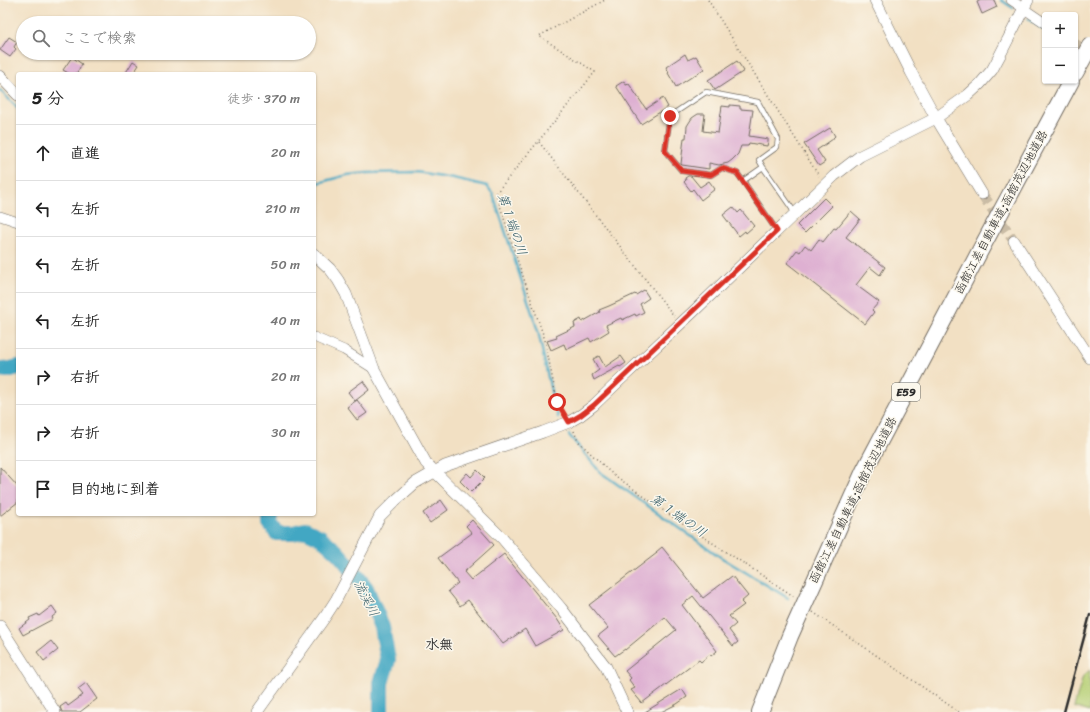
<!DOCTYPE html>
<html lang="ja">
<meta charset="utf-8">
<style>
:root{--surface:#fff;--page:#f6f6f6;--text:#222;--muted:#767676;--line:#e0e0e0}
body{margin:0;font-family:Sriracha,"Klee One",sans-serif;background:var(--page);color:var(--text)}
.controls{position:absolute;right:12px;top:12px;display:grid;overflow:hidden;border-radius:4px;box-shadow:0 1px 3px #0004}
.controls button{width:36px;height:36px;display:grid;place-items:center;padding:0;border:0;border-bottom:1px solid var(--line);background:var(--surface);color:var(--text);font:20px sans-serif}
.stop{position:absolute;width:12px;height:12px;margin:-9px;border:3px solid #d93025;border-radius:50%;background:#fff}
.stop.end{background:#d93025;border-color:#fff;box-shadow:0 1px 4px #0008}
.list{margin:0;padding:0;list-style:none}
h2{display:flex;justify-content:space-between;align-items:center;height:52px;margin:0;padding:0 16px;font-size:17px}
h2 small{font-size:13px;font-weight:400;color:var(--muted)}
.list li{display:grid;grid-template-columns:26px 1fr auto;gap:12px;align-items:center;box-sizing:border-box;height:56px;padding:0 16px;border-top:1px solid var(--line)}
.list b{display:block;font-size:15px;white-space:nowrap}
.list em{font-size:13px;font-style:normal;color:var(--muted)}
.icon{flex:none;width:22px;height:22px;fill:none;stroke:currentColor;stroke-width:2;stroke-linecap:round;stroke-linejoin:round}
.map{position:relative;flex:none;width:1090px;height:712px;overflow:hidden}
.search{position:absolute;background:var(--surface);box-shadow:0 1px 3px #0004;left:16px;top:16px;width:300px;height:44px;display:flex;align-items:center;gap:10px;box-sizing:border-box;padding:0 14px;border-radius:22px;color:var(--muted);font-size:15px}
.panel{position:absolute;background:var(--surface);box-shadow:0 1px 3px #0004;left:16px;top:72px;width:300px;height:444px;border-radius:4px}
.map>svg:first-child{display:block}
</style>
<div class="map">
<svg width="1090" height="712" viewBox="0 0 1090 712">
<rect width="100%" height="100%" fill="#fbf7ec"/>
<filter id="ink" filterUnits="userSpaceOnUse"><feTurbulence type="fractalNoise" baseFrequency=".025" numOctaves="2"/><feDisplacementMap in="SourceGraphic" scale="8" xChannelSelector="R" yChannelSelector="G"/><feConvolveMatrix kernelMatrix="1 2 1 2 8 2 1 2 1" color-interpolation-filters="sRGB"/></filter>
<filter id="wash" filterUnits="userSpaceOnUse"><feTurbulence type="fractalNoise" baseFrequency=".012" numOctaves="4" result="noise"/><feDisplacementMap in="SourceGraphic" scale="16" xChannelSelector="R" yChannelSelector="G"/><feGaussianBlur stdDeviation="0.9" result="paint"/><feColorMatrix in="noise" values="0 0 0 0 0 0 0 0 0 0 0 0 0 0 0 0 0 1.4 0 .05"/><feComposite in="paint" operator="in"/></filter>
<g filter="url(#wash)">
<rect width="100%" height="100%" fill="#f2e0c3"/>
<path fill="#b6cf75" stroke="#707d50" d="M1090 670V712L1074 707 1083 676Z"/>
<g fill="none" stroke-linecap="round" stroke-linejoin="round">
<path stroke="#43a7c3" stroke-width="2.5" d="M1001 0 1013 8
M1028 19 1045 30
M0 90 18 109
M314 184 347 175 367 173 417 172 453 178 487 186 493 194 538 331 552 396 558 417
M569 435 600 472 722 558 788 598"/>
<path stroke="#43a7c3" stroke-width="16" d="M0 369 7 370 18 367
M270 514V524L277 533H293L305 530 320 537 337 552 346 562 366 588 382 627 388 660 381 683V712"/>
</g>
<g id="blocks">
<path fill="#deb0d2" d="M981 0H994L997 7 982 14 977 2Z
M9 37 17 42 14 47 16 49 10 57 0 50Z
M685 54 688 60 696 56 704 69 676 87 668 73 669 72 666 67Z
M72 57 82 64 76 74H70L63 70Z
M133 61 139 65 133 74H125Z
M737 61 744 71 715 90 708 80Z
M624 81 626 85 629 84 646 109 663 98 668 107 641 124 616 86Z
M730 105 740 106V109L753 110 749 136 768 139V142L767 146 749 143 748 146H741L738 154 732 160 728 163 719 165 709 163V169L682 165 681 164 684 138H686L687 126 692 118 698 114H705L703 131 718 133 722 106 730 107Z
M830 128 835 136 833 138V139L817 150 825 162 819 166 804 144Z
M688 176H691L700 187 709 181 715 189 701 200 693 189 691 191 684 182 686 180 685 178Z
M824 198 832 206 805 233 797 225Z
M733 207 738 213 741 210 754 226 746 233 745 231 739 236 723 215Z
M851 211 860 219 846 237 885 267 880 275 870 267 856 285 879 302 872 310 874 312 865 324 787 263 797 250 800 252 805 245 811 250 819 239 823 242 834 228 836 229Z
M644 290 649 298 640 304 644 312 636 316 635 314 622 320 621 318 606 325 609 331 591 342 589 338 566 349 564 344 551 350 547 341 557 338 556 336 575 327 574 323 581 319 582 322 600 312 599 310 609 306 635 294 636 295Z
M599 356 605 367 621 356 626 363 620 367 619 366 594 380 592 375 599 370 593 359Z
M363 381 369 390 355 401 348 392Z
M357 400 367 413 357 420 347 407Z
M0 467 18 487V502L0 516Z
M477 470 485 478 471 492 460 481 467 473 471 477Z
M441 500 448 510 430 523 423 513Z
M472 520 494 545 464 572 471 580 504 554 557 619 564 630 535 646 525 629 503 644 468 600 460 606 448 591 458 583 438 558 472 533 466 526Z
M662 547 703 598 732 576 748 596 741 602 744 605 729 616 736 624 729 630 738 642 733 646 693 596 682 605 717 651 711 656 710 654 701 662 699 660 642 703 631 690 635 688 629 680 631 678 625 671 676 630 665 617 625 650V649L615 656 598 636 608 628 589 605 657 553 656 552Z
M52 606 57 613 52 617 53 619 23 635 19 628 30 620 29 618 38 614 39 616Z
M51 641 58 650 44 661 37 652Z
M86 683 97 699 80 712H62L60 707 66 703 68 706 83 695 78 689Z
M682 689 687 697 677 704 661 712H645Z"/>
</g>
</g>
<g filter="url(#ink)">
<use href="#blocks" fill-opacity="0" stroke="#716a60" stroke-width="1"/>
<g fill="none" stroke-linecap="round" stroke-linejoin="round">
<path stroke="#cabca5" stroke-width="9" stroke-dasharray="9 4.5" stroke-linecap="butt" d="M1075 43 1090 52"/>
<path stroke="#cabca5" stroke-width="11" stroke-dasharray="11 5.5" stroke-linecap="butt" d="M982 194 1014 241"/>
<g stroke="#716a60" stroke-width="6">
<path id="service" d="M743 181 737 173 722 168 711 175 682 171 665 151 670 116 706 92 758 102 778 139 777 147 759 160 763 167
M777 231 743 181 763 167 795 213"/>
</g>
<g stroke="#716a60" stroke-width="10">
<path id="minor" d="M1011 0 1045 23
M0 216 18 222
M314 337 344 350 374 369"/>
</g>
<g stroke="#716a60" stroke-width="12">
<path id="tertiary" d="M875 0 911 72 936 118 982 194
M0 76 18 95
M1014 241 1090 358
M314 254 330 269 338 280 346 294 374 369 426 463 502 538 561 608 606 667 627 712
M0 626 55 712
M257 712 325 617 336 600 380 516 395 501 415 483 445 466 543 432 569 422 581 415 594 405 619 381 693 312 834 176 860 156 936 118 968 95 980 84 992 70 999 57 1028 0"/>
</g>
<g stroke="#716a60" stroke-width="18">
<path id="motorway" d="M1075 73 1090 46
M760 712 790 636 864 471 982 247 1071 81"/>
</g>
<path stroke="#716a60" stroke-width="1.5" stroke-dasharray="1 3" stroke-linecap="butt" d="M708 0 819 176
M539 142 674 316
M564 414 557 402 545 340 515 253 496 193 595 72 539 36 605 0
M574 431 578 441 610 472 667 513 795 597
M813 612 959 712"/>
<use href="#service" stroke="#fff" stroke-width="4.5"/>
<use href="#minor" stroke="#fff" stroke-width="9"/>
<use href="#tertiary" stroke="#fff" stroke-width="11"/>
<use href="#motorway" stroke="#fff" stroke-width="16"/>
<path stroke="#2b2b2b" stroke-width="2.5" d="M1064 712 1090 615"/>
</g>
</g>
<g fill="none" stroke-linecap="round" stroke-linejoin="round" filter="url(#ink)">
<path stroke="#d93025" stroke-width="5" d="M557 402 569 422 581 415 594 405 777 231 737 173 722 168 711 175 682 171 665 151 670 116"/>
</g>
<g text-anchor="middle" stroke-width="3" stroke-linejoin="round" paint-order="stroke">
<rect fill="#fbf7ec" stroke="#696865" stroke-width="1" x="892" y="383" width="28" height="18" rx="3"/>
<g font-size="11" font-weight="bold" fill="#2b2b2b">
<text x="906" y="396">E59</text>
</g>
<g font-size="12" fill="#2b2b2b" stroke="#fbf7ec">
<text transform="translate(1001 212) rotate(-62)" y="4">函館江差自動車道;函館茂辺地道路</text>
<text transform="translate(853 500) rotate(-64)" y="4">函館江差自動車道;函館茂辺地道路</text>
</g>
<g font-size="13" font-style="italic" fill="#355d68" stroke="#fbf7ec">
<text transform="translate(513 224) rotate(71)" y="5">第１端の川</text>
<text transform="translate(679 515) rotate(35)" y="5">第１端の川</text>
<text transform="translate(367 598) rotate(63)" y="5">流渓川</text>
</g>
<g font-size="14" font-weight="bold" fill="#2b2b2b" stroke="#fbf7ec">
<text x="439" y="649">水無</text>
</g>
</g>
</svg>
<div class="controls">
<button>+</button>
<button>−</button>
</div>
<div class="stop" style="left:557px;top:402px"></div>
<div class="stop end" style="left:670px;top:116px"></div>
<div class="search"><svg class="icon" aria-label="search" viewBox="0 0 24 24"><circle cx="10" cy="10" r="6"/><path d="M15 15l6 6"/></svg>ここで検索</div>
<section class="panel">
<h2>5 分<small>徒歩 · 370 m</small></h2>
<ul class="list">
<li><svg class="icon" aria-label="ahead" viewBox="0 0 24 24"><path d="M12 20V5M6 11l6-6 6 6"/></svg><div><b>直進</b></div><em>20 m</em></li>
<li><svg class="icon" aria-label="left" viewBox="0 0 24 24"><path d="M17 20v-9H6M10 6l-5 5 5 5"/></svg><div><b>左折</b></div><em>210 m</em></li>
<li><svg class="icon" aria-label="left" viewBox="0 0 24 24"><path d="M17 20v-9H6M10 6l-5 5 5 5"/></svg><div><b>左折</b></div><em>50 m</em></li>
<li><svg class="icon" aria-label="left" viewBox="0 0 24 24"><path d="M17 20v-9H6M10 6l-5 5 5 5"/></svg><div><b>左折</b></div><em>40 m</em></li>
<li><svg class="icon" aria-label="right" viewBox="0 0 24 24"><path d="M7 20v-9h11M14 6l5 5-5 5"/></svg><div><b>右折</b></div><em>20 m</em></li>
<li><svg class="icon" aria-label="right" viewBox="0 0 24 24"><path d="M7 20v-9h11M14 6l5 5-5 5"/></svg><div><b>右折</b></div><em>30 m</em></li>
<li><svg class="icon" aria-label="arrive" viewBox="0 0 24 24"><path d="M6 21V4h12l-3 4 3 4H6"/></svg><div><b>目的地に到着</b></div></li>
</ul>
</section>
</div>
